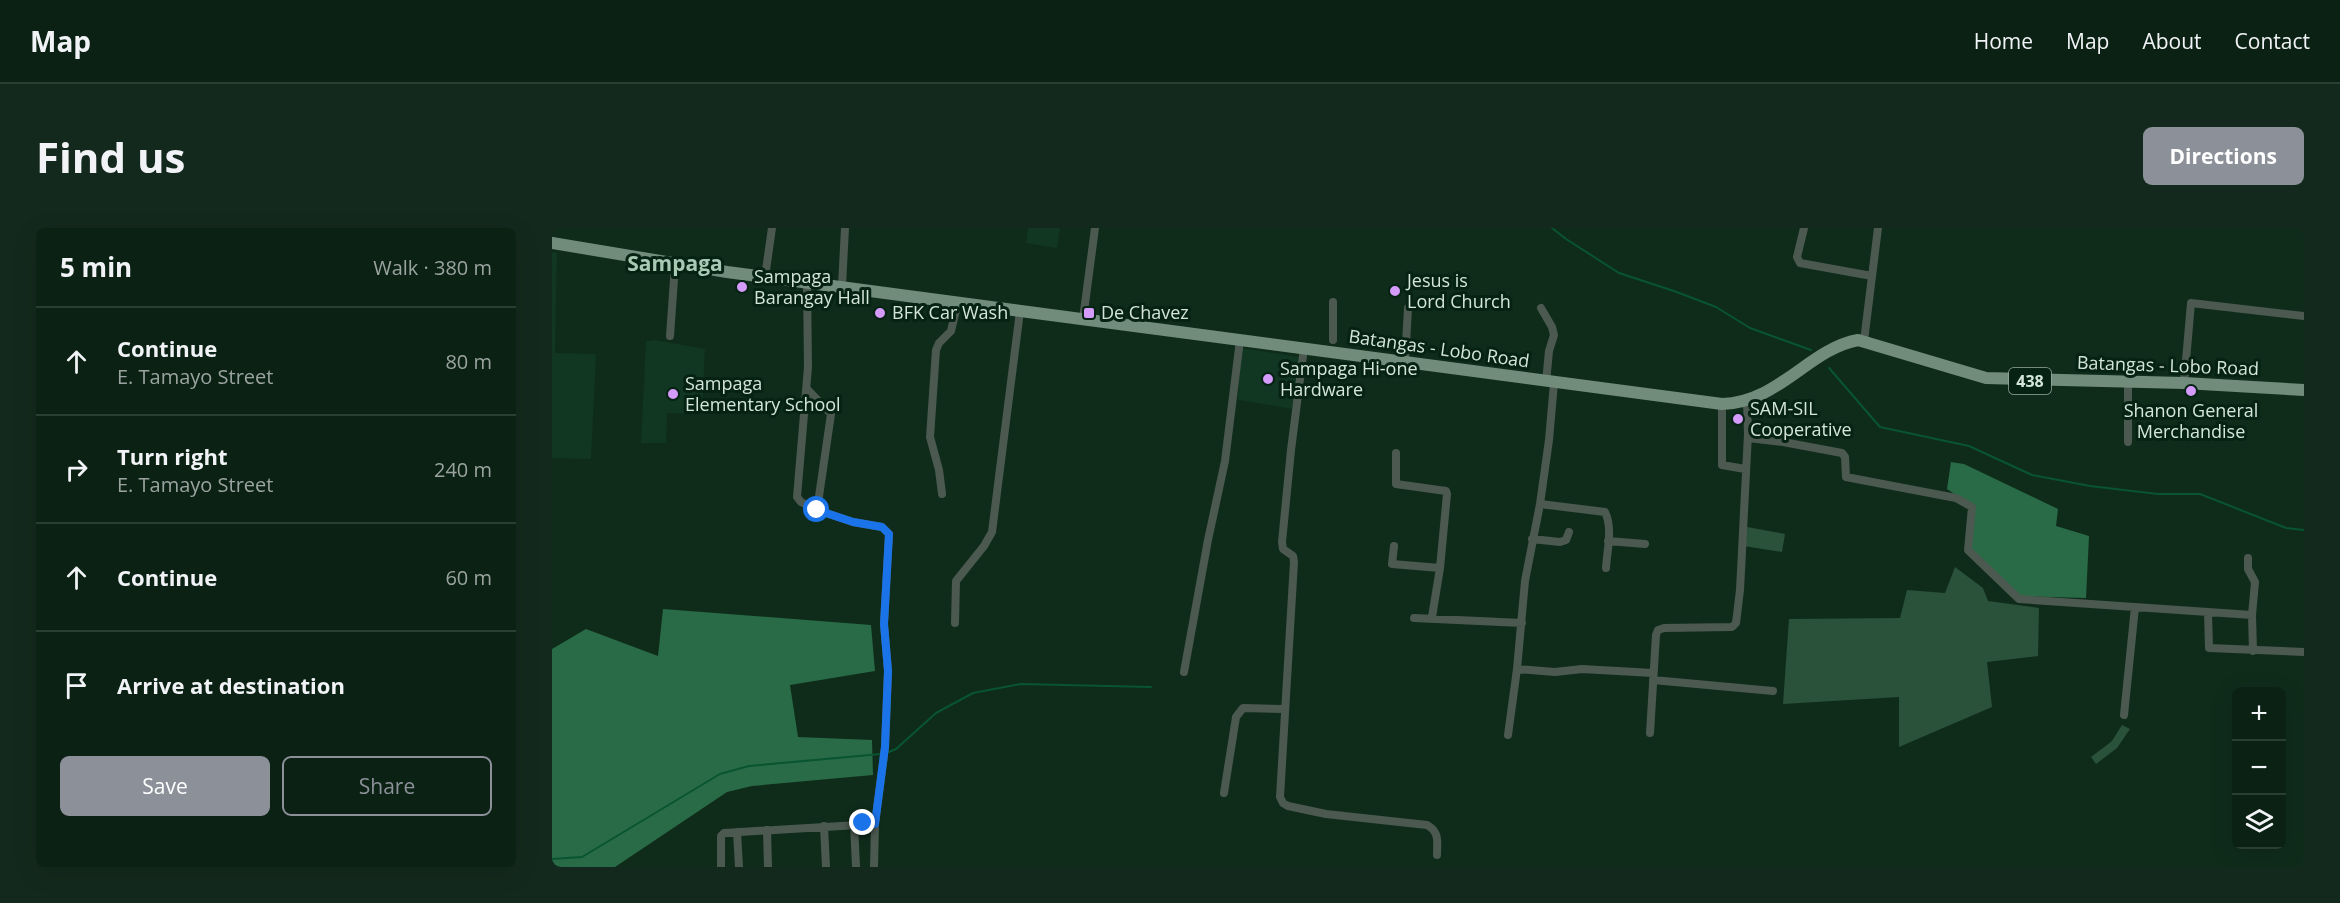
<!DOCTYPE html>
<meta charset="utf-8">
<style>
:root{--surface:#0b2114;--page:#14291d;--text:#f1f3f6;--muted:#9aa3a0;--line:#2b3e34;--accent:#8c9099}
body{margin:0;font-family:"Open Sans",sans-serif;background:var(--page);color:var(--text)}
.controls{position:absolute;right:18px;bottom:18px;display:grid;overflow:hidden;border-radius:9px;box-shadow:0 6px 24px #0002}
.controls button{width:54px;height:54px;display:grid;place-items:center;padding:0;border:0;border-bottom:2px solid var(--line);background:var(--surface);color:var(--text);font:30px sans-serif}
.stop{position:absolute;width:18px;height:18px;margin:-14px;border:4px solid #1a73e8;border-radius:50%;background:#fff}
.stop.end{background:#1a73e8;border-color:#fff;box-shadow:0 2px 6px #0008}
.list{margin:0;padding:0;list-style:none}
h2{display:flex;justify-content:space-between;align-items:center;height:78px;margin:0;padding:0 24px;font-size:26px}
h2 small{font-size:20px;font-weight:400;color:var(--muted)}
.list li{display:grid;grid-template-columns:39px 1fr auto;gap:18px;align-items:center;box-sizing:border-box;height:108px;padding:0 24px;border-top:2px solid var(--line)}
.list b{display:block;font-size:22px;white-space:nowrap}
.list p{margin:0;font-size:20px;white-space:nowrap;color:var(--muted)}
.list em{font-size:20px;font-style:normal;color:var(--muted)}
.actions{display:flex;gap:12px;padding:18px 24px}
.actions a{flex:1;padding:14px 0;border:2px solid var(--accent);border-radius:9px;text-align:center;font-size:21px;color:var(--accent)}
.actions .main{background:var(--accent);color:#fff}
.icon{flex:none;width:33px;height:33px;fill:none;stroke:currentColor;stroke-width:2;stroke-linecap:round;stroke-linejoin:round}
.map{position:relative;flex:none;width:1752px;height:639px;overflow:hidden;border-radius:9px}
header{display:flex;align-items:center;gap:36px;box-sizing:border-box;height:84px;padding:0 30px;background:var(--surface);border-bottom:2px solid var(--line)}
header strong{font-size:28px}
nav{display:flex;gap:33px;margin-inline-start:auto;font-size:21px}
.intro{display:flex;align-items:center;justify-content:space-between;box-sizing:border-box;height:144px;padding:0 36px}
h1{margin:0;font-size:42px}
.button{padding:15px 27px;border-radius:9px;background:var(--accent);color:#fff;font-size:21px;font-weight:700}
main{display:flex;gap:36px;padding:0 36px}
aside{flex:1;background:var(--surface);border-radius:9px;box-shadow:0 6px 24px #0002}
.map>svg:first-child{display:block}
</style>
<header>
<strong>Map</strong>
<nav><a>Home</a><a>Map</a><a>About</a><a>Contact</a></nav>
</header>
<div class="intro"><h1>Find us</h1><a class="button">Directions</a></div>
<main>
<aside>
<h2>5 min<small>Walk · 380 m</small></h2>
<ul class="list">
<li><svg class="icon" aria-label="ahead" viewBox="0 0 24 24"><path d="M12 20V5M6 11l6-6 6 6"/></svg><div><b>Continue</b><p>E. Tamayo Street</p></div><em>80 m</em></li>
<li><svg class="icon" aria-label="right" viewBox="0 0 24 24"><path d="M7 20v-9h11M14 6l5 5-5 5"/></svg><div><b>Turn right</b><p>E. Tamayo Street</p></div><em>240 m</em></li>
<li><svg class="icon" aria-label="ahead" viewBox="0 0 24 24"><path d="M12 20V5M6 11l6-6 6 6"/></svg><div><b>Continue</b></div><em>60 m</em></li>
<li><svg class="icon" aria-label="arrive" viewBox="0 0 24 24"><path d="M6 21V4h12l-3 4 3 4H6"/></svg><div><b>Arrive at destination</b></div></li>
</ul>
<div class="actions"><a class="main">Save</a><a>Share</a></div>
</aside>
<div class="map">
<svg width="1752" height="639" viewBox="0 0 1752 639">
<rect width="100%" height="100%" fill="#0f2c1b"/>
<path fill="#113622" d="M476 0H508L505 20 474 15Z
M0 24 5 25 3 125 44 126 39 231 0 230Z
M103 112 153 121 150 180 145 186 115 185 114 215H89L94 113Z
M689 120 748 129 741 181 686 172Z"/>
<path fill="#2a513a" d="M1195 299 1233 306 1230 324 1192 318Z
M1403 339 1431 360 1436 373 1487 380 1486 428 1435 434 1440 479 1347 519V469L1231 476 1237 391 1348 390 1355 362 1393 365Z
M1570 497 1578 501 1565 520 1544 536 1539 529 1560 513Z"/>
<path fill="#296b46" d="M1399 234 1412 236 1506 281 1504 298 1537 308 1534 370 1465 368 1417 322 1420 278 1395 261Z
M111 381 319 397 323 443 238 457 246 509 320 512 321 547 200 558 175 564 63 639H0V421L34 401 106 428Z"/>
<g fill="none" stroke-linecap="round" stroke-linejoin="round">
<path stroke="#095431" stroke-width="2" d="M1000 0 1014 11 1067 45 1122 63 1164 79 1198 100 1259 122
M1277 140 1328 199 1417 218 1480 247 1538 258 1606 266H1648L1734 300 1752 302
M337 524 344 521 384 485 421 465 469 456 599 459
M0 631 30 629 168 546 197 538 329 526"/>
<path stroke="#4c5950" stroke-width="8" d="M1252 0 1245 29 1248 35 1320 48
M213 49 220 0
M255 54 256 139 245 269 249 274 265 282 301 294 330 299 337 306 332 396 336 443 333 519 323 596 322 639
M290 58 293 0
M781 74V112
M989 80 1000 99 1002 107 997 123 994 154
M531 91 543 0
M118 108 123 37
M1312 113 1326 0
M752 120 739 222 730 314 731 321 741 328 742 334 728 569 731 575 736 578 774 586 875 597C888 604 885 614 885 627
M853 134 856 80
M1576 154V214
M1632 155 1639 75 1752 88
M255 161 279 186 265 282
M1170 176V237L1193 241
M1196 210 1231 214 1290 225 1293 229 1294 249 1404 270 1420 279 1416 322 1467 371 1656 384 1657 420 1752 424
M844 225V256L894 263 895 266 888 340 880 389
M390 266 387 242 378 209 384 122 387 115 399 103 406 74
M988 276 1053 284C1061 300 1055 323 1054 340
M980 311 1008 314 1014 312 1017 304
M1056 313 1093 316
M842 318 840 336 888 340
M1696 330V341L1703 354 1700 387
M1656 384 1700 387 1701 423
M862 390 970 395
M403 395 404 353 432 318 440 304 468 83
M965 441 1003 444 1030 441 1101 445
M632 444 656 312 673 233 688 112
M1101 452 1221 463
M1572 487 1583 379
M1098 505 1104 407 1106 402 1112 400 1180 399 1184 395 1188 362 1196 206 1195 173
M956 507 965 441 973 353 988 276 997 212 1002 155
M672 565 684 489 691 480 732 481
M302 595 304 639
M272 598 274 639
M215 602 216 639
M185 604 187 639
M169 639V608L172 605 323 596"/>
<path stroke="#728c7b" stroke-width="12" d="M0 15 175 44 1170 176C1226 175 1257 121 1306 112L1434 150 1632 155 1752 162"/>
</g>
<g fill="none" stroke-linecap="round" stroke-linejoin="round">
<path stroke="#1a73e8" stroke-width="8" d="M265 282 301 294 330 299 337 306 332 396 336 443 333 519 323 596 311 595"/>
</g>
<g fill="#d59bfb" stroke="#052212" stroke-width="2">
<circle cx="190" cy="59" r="6"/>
<circle cx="843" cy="63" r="6"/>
<circle cx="328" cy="85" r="6"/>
<rect x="531" y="79" width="12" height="12" rx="3"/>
<circle cx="716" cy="151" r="6"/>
<circle cx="1639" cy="163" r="6"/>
<circle cx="121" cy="166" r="6"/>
<circle cx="1186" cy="191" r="6"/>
</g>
<g text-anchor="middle" stroke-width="6" stroke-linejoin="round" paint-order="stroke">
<rect fill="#052212" stroke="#96aa9d" stroke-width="1.5" x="1457" y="140" width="42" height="26" rx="4.5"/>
<g font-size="16" font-weight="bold" fill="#d4e5d9">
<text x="1478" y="159">438</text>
</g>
<g font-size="18" fill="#d4e5d9" stroke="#052212" text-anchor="start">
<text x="202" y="55">Sampaga<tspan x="202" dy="21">Barangay Hall</tspan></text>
<text x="855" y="59">Jesus is<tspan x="855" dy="21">Lord Church</tspan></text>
<text x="340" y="91">BFK Car Wash</text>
<text x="549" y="91">De Chavez</text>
<text x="728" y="147">Sampaga Hi-one<tspan x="728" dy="21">Hardware</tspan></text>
<text x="133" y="162">Sampaga<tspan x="133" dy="21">Elementary School</tspan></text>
<text x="1198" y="187">SAM-SIL<tspan x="1198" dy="21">Cooperative</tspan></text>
<text x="1639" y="189" text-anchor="middle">Shanon General<tspan x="1639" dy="21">Merchandise</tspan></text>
</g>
<g font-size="18" fill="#d4e5d9" stroke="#052212">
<text transform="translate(887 121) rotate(8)" y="6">Batangas - Lobo Road</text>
<text transform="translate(1616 138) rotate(2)" y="6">Batangas - Lobo Road</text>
</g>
<g font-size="21" font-weight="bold" fill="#a8c9b3" stroke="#052212">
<text x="123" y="43">Sampaga</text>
</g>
</g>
</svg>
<div class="controls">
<button>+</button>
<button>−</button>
<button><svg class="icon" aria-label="layers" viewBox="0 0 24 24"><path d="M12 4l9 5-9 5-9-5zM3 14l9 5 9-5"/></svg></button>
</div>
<div class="stop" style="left:265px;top:282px"></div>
<div class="stop end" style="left:311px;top:595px"></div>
</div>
</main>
